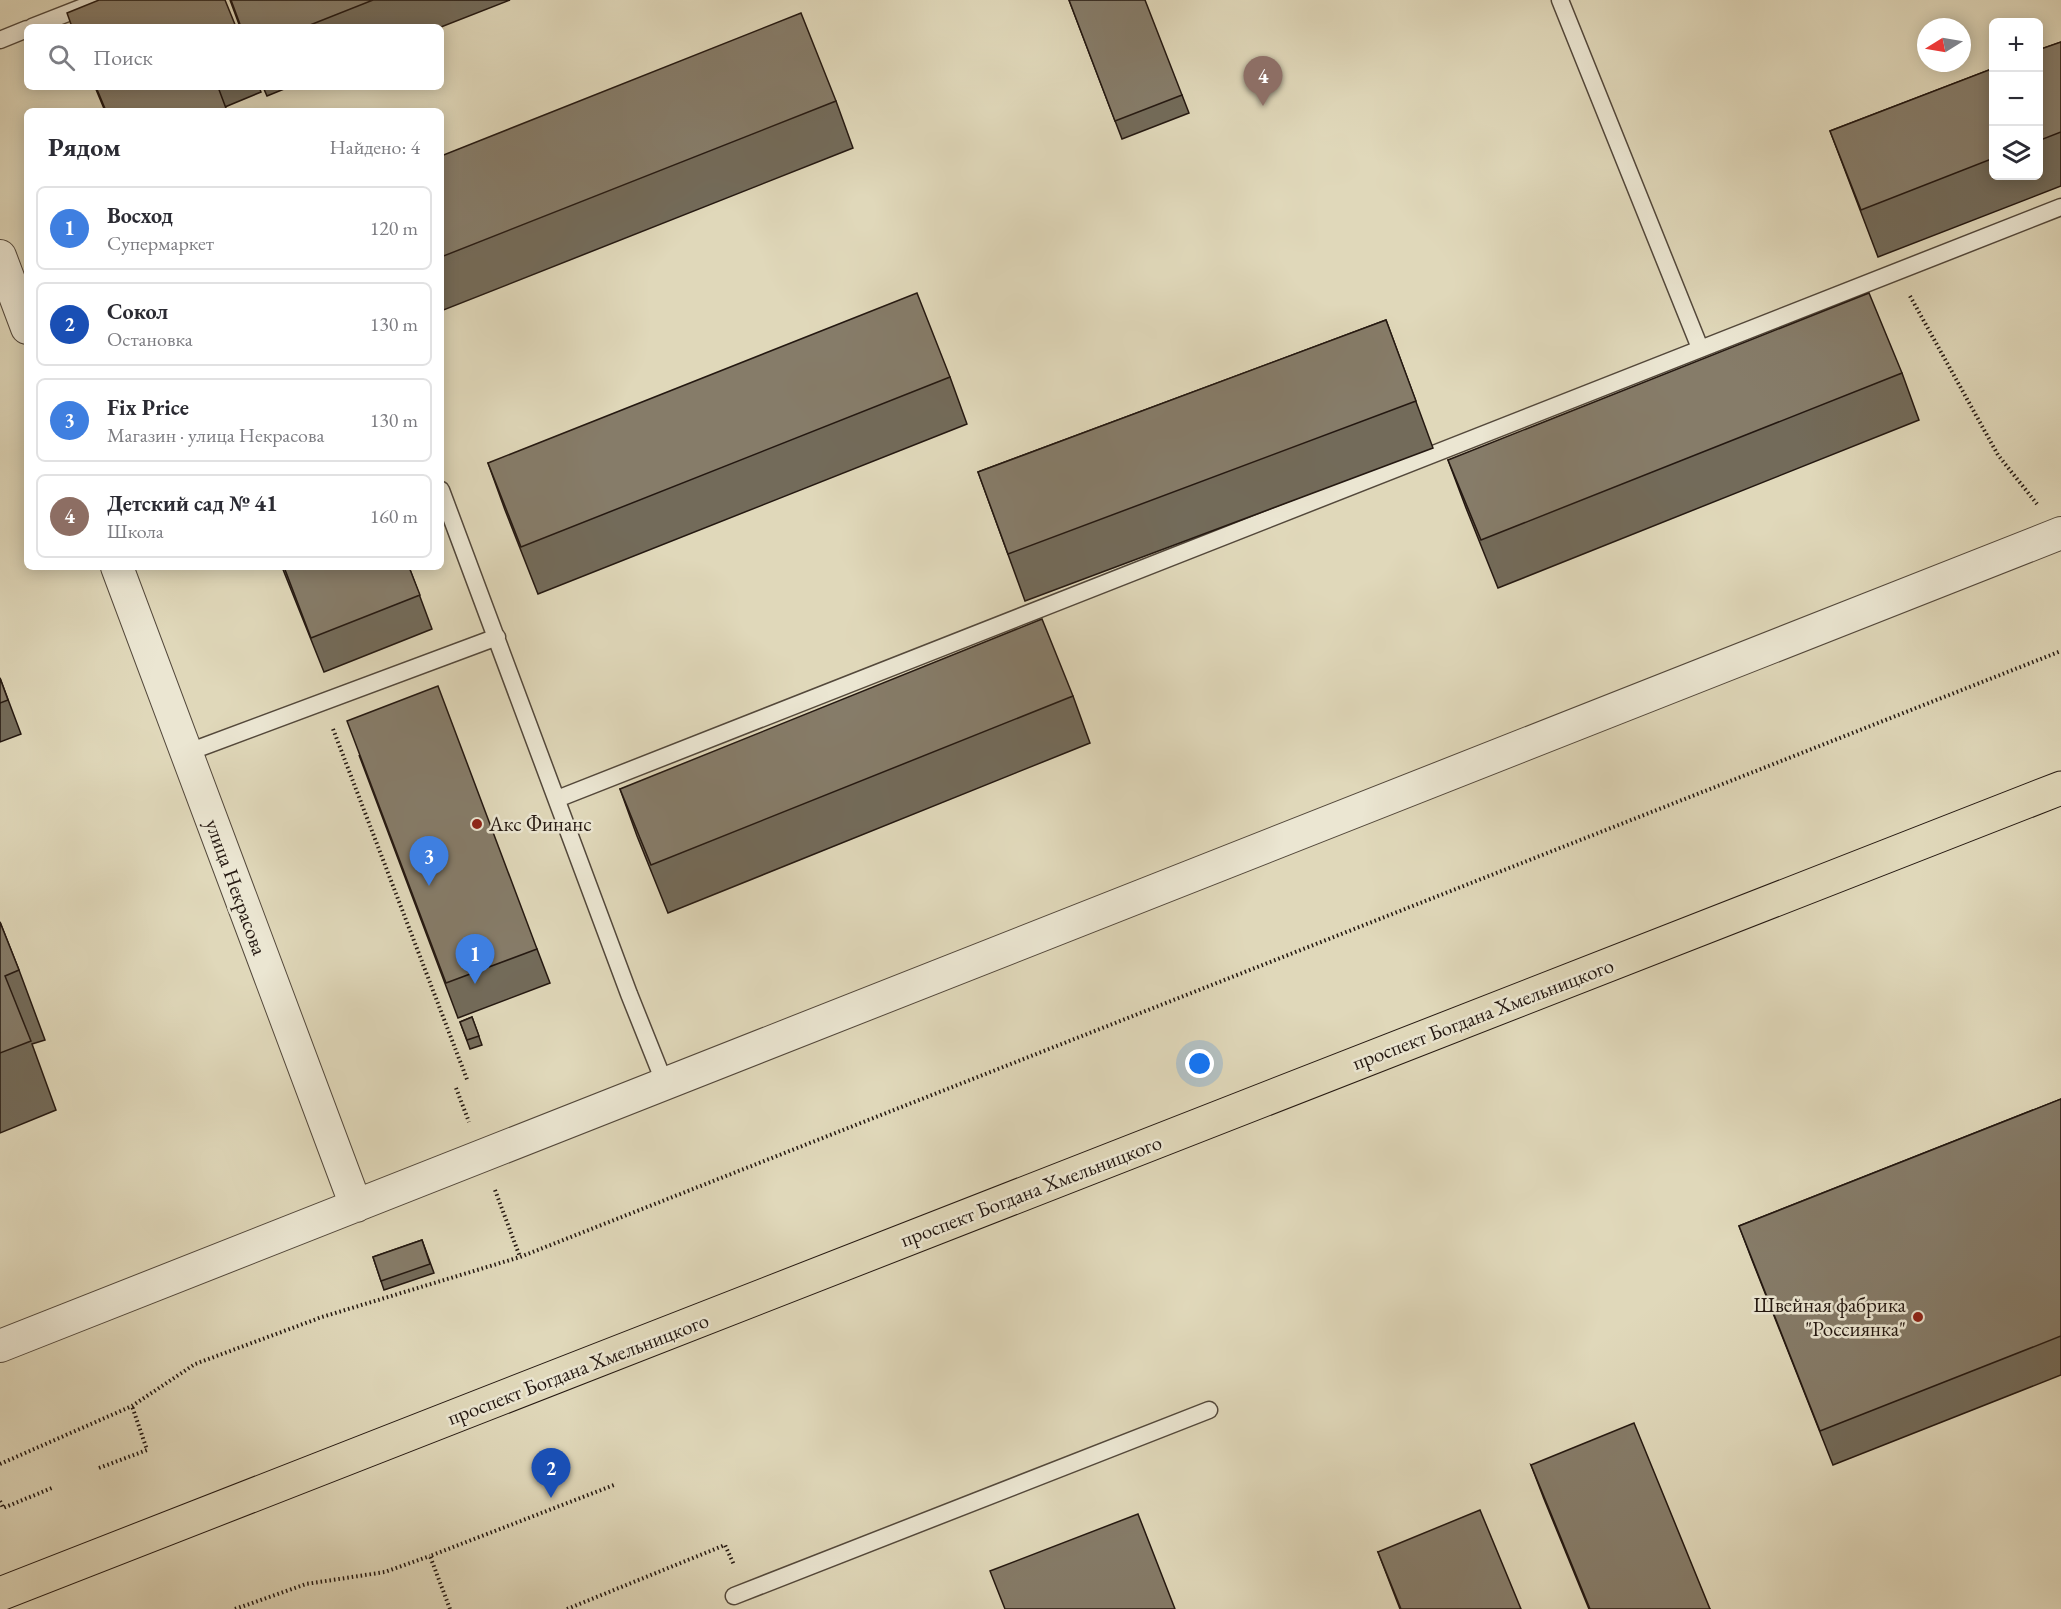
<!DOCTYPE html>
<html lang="ru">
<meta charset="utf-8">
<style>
:root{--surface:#fff;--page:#f7f7f7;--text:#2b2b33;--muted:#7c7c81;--line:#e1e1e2;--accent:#2563eb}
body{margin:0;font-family:"EB Garamond",serif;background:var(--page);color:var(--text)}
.controls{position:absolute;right:18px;top:18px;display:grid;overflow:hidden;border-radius:9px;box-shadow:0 3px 15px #0003}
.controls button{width:54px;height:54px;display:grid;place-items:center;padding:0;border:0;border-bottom:2px solid var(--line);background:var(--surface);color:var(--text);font:30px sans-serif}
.compass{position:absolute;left:1917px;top:18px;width:54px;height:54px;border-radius:50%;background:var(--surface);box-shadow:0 3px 15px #0003;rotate:259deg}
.you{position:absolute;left:1200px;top:1064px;width:21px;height:21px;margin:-15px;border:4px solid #fff;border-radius:50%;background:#1a73e8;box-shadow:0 0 0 9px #1a73e833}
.badge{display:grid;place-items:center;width:39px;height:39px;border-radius:50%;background:var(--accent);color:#fff;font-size:20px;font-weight:700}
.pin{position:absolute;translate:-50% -50px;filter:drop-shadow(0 2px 3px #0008)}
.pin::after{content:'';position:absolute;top:32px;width:21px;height:18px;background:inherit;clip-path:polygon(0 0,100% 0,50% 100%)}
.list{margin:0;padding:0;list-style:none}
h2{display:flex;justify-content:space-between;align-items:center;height:78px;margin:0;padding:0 24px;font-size:26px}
h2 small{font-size:20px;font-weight:400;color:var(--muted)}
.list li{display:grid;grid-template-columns:39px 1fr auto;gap:18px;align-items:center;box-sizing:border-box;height:84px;margin:0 12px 12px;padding:0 12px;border:2px solid var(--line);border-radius:9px}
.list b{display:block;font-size:22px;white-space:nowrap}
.list p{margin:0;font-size:20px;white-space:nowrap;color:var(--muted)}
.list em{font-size:20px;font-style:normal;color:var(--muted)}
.icon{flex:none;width:33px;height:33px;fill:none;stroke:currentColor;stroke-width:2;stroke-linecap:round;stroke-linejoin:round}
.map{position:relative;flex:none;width:2061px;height:1609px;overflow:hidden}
.search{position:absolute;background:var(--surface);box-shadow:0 3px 15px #0003;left:24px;top:24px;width:420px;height:66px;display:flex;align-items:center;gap:15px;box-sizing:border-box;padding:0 21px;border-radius:9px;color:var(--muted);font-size:22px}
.panel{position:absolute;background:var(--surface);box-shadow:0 3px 15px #0003;left:24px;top:108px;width:420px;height:462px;border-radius:9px}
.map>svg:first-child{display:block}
</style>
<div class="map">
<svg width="2061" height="1609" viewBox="0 0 2061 1609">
<rect width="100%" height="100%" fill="#e0d8ba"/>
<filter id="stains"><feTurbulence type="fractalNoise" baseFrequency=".00333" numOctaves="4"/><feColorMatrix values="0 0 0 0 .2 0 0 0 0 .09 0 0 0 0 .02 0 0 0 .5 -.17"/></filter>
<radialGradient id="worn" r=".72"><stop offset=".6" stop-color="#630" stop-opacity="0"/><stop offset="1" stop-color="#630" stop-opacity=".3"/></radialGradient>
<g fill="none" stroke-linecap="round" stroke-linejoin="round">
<g stroke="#53483b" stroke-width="19">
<path id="service" d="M1560 0 1700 348
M32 27 101 0
M0 40 27 29
M441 490 629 994 665 1084
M186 753 497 637
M557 799 2061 207
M734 1596 1209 1410"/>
</g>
<g stroke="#53483b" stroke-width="34">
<path id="minor" d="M0 256 27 328
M117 567 356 1206
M0 1346 2061 533"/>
</g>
<g stroke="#241811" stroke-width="35">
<path id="primary" d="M0 1594 2061 788"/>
</g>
<path stroke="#241811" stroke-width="4" stroke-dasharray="1.5 3" stroke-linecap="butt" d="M1910 296 1998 455 2037 504
M333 729 468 1082
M456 1088 469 1122
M495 1190 520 1257
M0 1464 132 1406 195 1364 322 1317 520 1257 2061 651
M99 1468 147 1450 132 1406
M0 1501 3 1508 52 1488
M235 1609 306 1584 385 1572 430 1556
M450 1609 430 1556 614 1485
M567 1609 725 1545 734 1565"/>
<use href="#service" stroke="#ebe6d2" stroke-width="16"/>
<use href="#minor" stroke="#ebe6d2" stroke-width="32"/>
<use href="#primary" stroke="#e0d8ba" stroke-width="33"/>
</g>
<path fill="#736b5a" stroke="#241811" stroke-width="1.5" d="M230 0H510L441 27H240Z
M1069 0 1182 95 1189 113 1122 139Z
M2061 42V186L1878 257 1830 131 1994 68V176H2038V50Z
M95 87H259L261 92 225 107 227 111H105Z
M263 87H289L267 96Z
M836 101 853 148 441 311V156Z
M1386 320 1433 448 1025 601 978 472Z
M1902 373 1919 420 1498 588 1466 508 1448 460Z
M950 377 967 424 538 594 505 510 488 463Z
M282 567H409L432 629 324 672Z
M0 678 21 734 0 742Z
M1073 696 1090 743 668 913 637 836 620 789Z
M359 755 537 949 550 983 458 1018Z
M0 922 19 970 45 1040 32 1044 56 1110 0 1133Z
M472 1017 482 1045 470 1049 460 1022Z
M2061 1099V1375L1833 1465 1752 1260 1739 1226Z
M422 1240 434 1273 384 1290 373 1257Z
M1531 1465 1710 1609H1589L1544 1499Z
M1378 1552 1521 1609H1400Z"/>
<path fill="#867c69" stroke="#241811" stroke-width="1.5" d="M99 0H225L236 27H72L67 13Z
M231 0H373L305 27H241Z
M1069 0H1145L1182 95 1115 121Z
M801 13 836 101 441 257V156Z
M2061 42V132L2038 141V50Z
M1994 68V158L1861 210 1830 131Z
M96 87H218L227 111H106Z
M917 293 950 377 521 547 488 463Z
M1869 293 1902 373 1481 540 1448 460Z
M1386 320 1416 401 1008 554 978 472Z
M284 567H409L420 595 311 638Z
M1042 619 1073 696 651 865 620 789Z
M0 678 8 700 0 703Z
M438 686 537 949 446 983 347 721Z
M0 922 19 970 5 976 31 1041 0 1053Z
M472 1017 479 1036 467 1040 460 1022Z
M2061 1099V1336L1820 1431 1739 1226Z
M422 1240 430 1264 381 1281 373 1257Z
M1634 1423 1710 1609H1590L1531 1465Z
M1480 1510 1521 1609H1401L1378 1552Z
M1138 1514 1175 1609H1005L990 1571Z"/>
<g fill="#8f2418" stroke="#ebe6d2" stroke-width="2">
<circle cx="477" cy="824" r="6"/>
<circle cx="1918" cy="1317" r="6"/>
</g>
<g text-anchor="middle" stroke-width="5" stroke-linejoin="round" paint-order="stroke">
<g font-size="21" fill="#241811" stroke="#ebe6d2" text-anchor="start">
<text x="489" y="831">Акс Финанс</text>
<text x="1906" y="1312" text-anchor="end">Швейная фабрика<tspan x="1906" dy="24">"Россиянка"</tspan></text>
</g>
<g font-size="21" fill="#241811" stroke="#ebe6d2">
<text transform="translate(236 887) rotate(70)" y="7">улица Некрасова</text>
<text transform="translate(1483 1014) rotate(-21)" y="7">проспект Богдана Хмельницкого</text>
<text transform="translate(1031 1191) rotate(-21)" y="7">проспект Богдана Хмельницкого</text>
<text transform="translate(578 1369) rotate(-21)" y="7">проспект Богдана Хмельницкого</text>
</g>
</g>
<rect width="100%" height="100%" filter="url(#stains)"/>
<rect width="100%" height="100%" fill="url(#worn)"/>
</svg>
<div class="controls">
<button>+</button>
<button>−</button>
<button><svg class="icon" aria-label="layers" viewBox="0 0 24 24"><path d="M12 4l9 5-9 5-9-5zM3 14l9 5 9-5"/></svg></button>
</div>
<svg class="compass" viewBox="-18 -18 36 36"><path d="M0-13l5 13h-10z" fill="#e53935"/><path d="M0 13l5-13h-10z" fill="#7c7c81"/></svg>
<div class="you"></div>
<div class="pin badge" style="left:475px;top:984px;background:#3f7fe0">1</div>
<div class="pin badge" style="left:551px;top:1498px;background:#1a4fb4">2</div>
<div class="pin badge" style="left:429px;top:886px;background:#3f7fe0">3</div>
<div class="pin badge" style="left:1263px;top:106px;background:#8d6e63">4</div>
<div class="search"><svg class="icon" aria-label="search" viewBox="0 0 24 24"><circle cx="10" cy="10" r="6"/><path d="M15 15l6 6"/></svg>Поиск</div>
<section class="panel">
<h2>Рядом<small>Найдено: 4</small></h2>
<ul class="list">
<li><span class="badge" style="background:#3f7fe0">1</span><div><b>Восход</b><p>Супермаркет</p></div><em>120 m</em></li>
<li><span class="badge" style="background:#1a4fb4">2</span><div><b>Сокол</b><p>Остановка</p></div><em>130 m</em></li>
<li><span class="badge" style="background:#3f7fe0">3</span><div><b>Fix Price</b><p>Магазин · улица Некрасова</p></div><em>130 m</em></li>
<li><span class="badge" style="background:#8d6e63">4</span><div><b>Детский сад № 41</b><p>Школа</p></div><em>160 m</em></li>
</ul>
</section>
</div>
